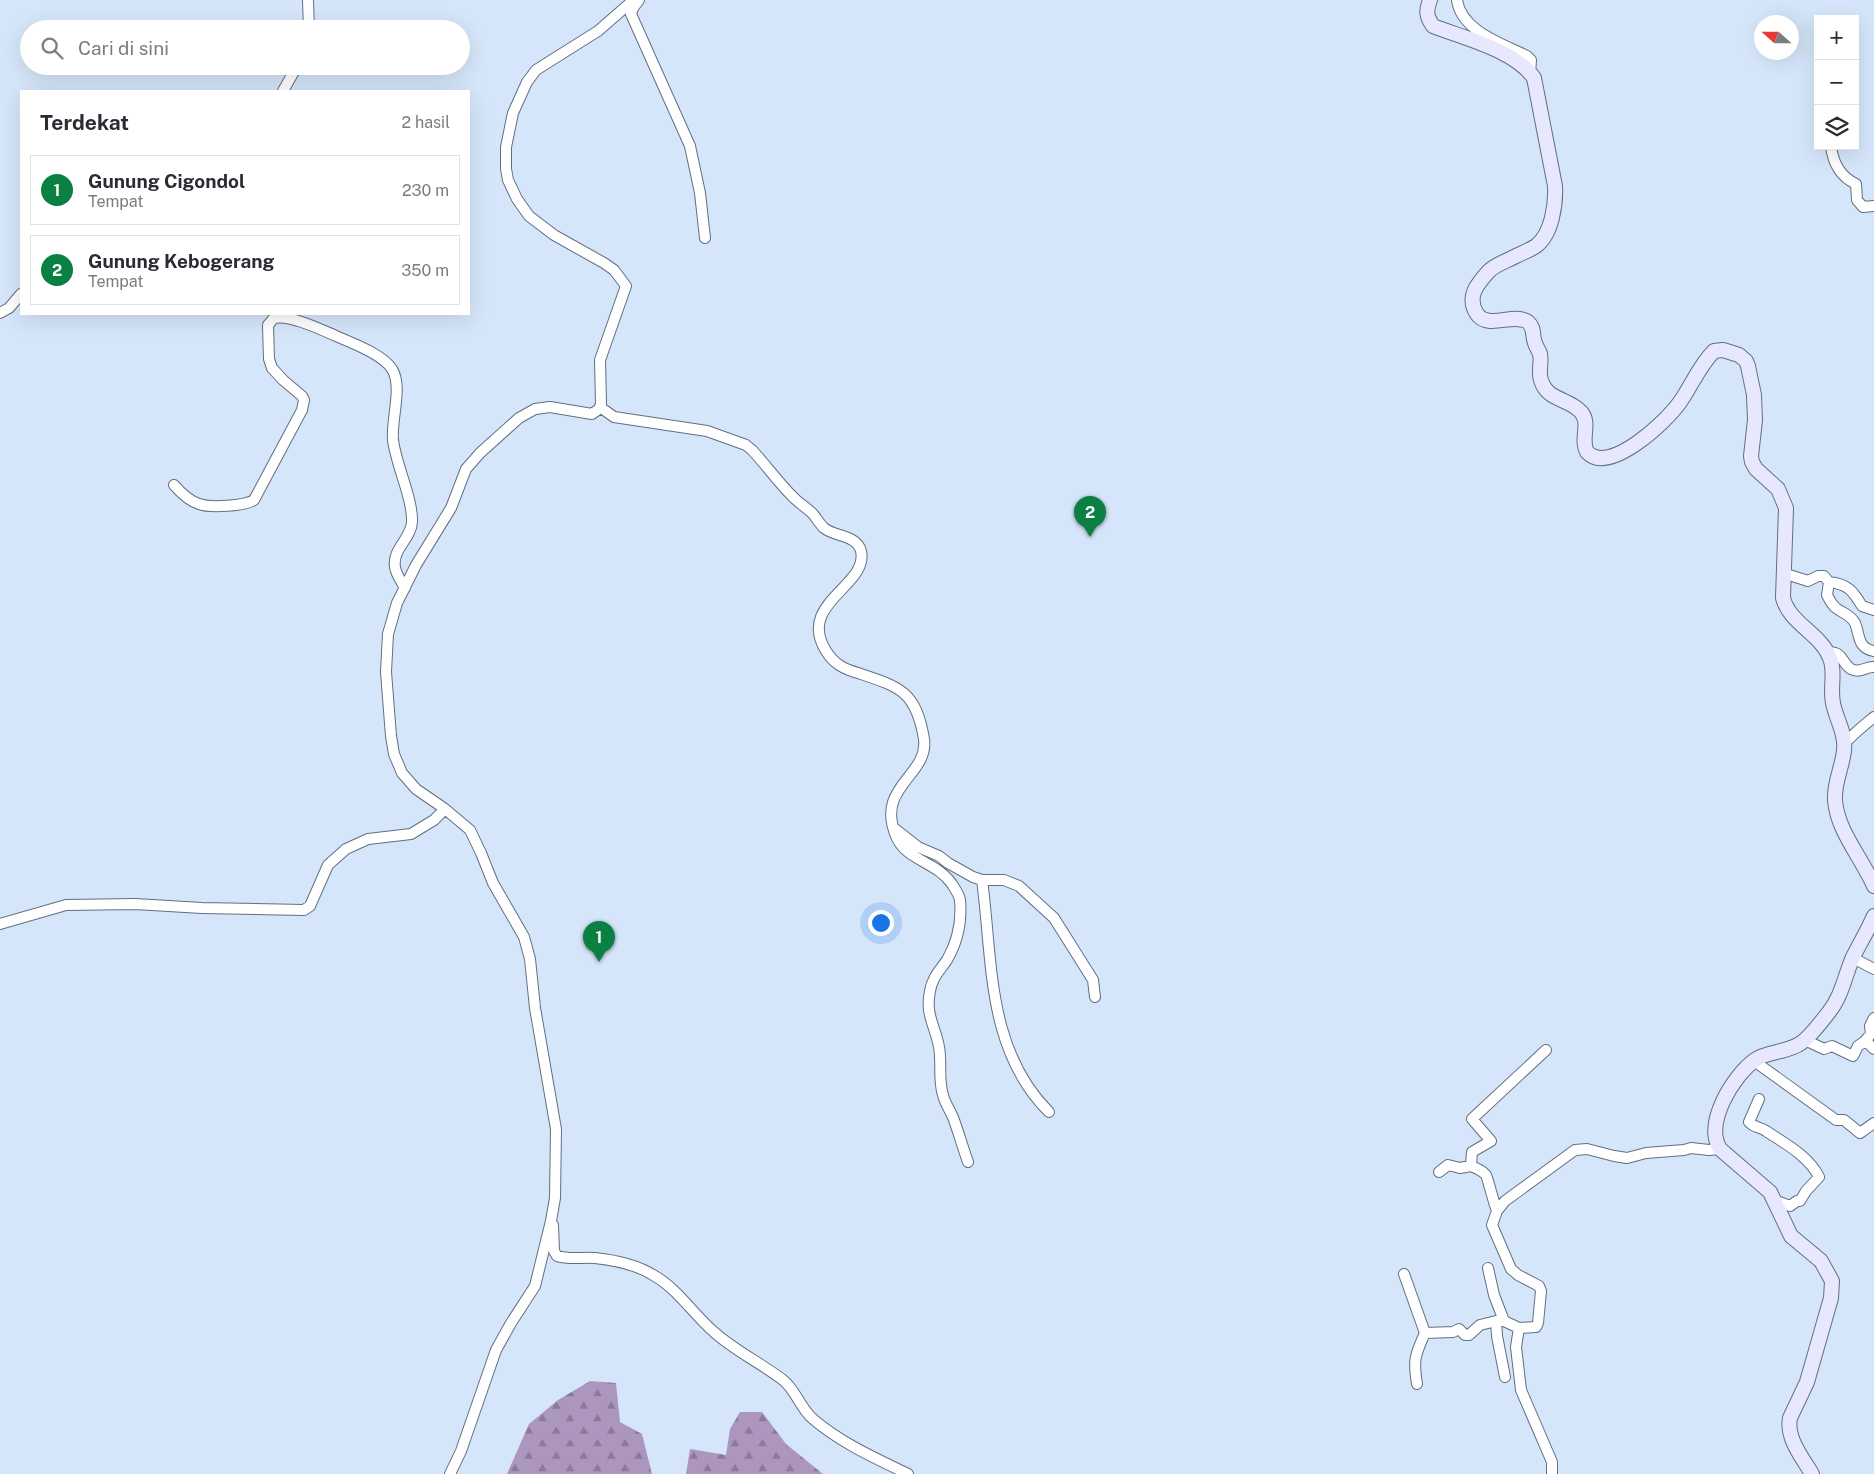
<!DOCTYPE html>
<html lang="id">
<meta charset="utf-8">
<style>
:root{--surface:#fff;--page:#f2f2f3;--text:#2b2b33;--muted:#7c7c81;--line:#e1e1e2;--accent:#0b8043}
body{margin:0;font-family:"Public Sans",sans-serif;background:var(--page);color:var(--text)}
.controls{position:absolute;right:15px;top:15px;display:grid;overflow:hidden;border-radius:0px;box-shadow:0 5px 20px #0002}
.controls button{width:45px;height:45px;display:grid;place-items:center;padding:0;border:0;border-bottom:1px solid var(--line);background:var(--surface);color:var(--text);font:25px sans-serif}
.compass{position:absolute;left:1754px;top:15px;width:45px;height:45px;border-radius:50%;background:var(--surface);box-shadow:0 5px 20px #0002;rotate:291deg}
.you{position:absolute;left:880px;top:922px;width:18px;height:18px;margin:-12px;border:4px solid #fff;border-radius:50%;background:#1a73e8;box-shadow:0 0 0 8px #1a73e833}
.badge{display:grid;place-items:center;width:32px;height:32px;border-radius:50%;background:var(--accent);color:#fff;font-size:16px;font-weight:700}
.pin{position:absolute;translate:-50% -41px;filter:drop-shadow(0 1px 2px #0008)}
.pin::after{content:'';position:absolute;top:26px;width:18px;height:15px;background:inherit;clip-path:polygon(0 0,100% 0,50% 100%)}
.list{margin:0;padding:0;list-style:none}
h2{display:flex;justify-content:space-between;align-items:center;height:65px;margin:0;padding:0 20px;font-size:21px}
h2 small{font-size:16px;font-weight:400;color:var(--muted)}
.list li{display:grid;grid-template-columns:32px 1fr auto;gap:15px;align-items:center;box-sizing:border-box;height:70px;margin:0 10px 10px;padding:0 10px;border:1px solid var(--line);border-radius:0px}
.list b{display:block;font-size:19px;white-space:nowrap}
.list p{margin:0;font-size:16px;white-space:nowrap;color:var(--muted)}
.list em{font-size:16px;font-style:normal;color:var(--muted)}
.icon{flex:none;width:28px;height:28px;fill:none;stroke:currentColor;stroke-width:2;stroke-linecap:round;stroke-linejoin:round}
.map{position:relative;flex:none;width:1874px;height:1474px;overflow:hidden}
.search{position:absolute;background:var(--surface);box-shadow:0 5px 20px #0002;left:20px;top:20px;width:450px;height:55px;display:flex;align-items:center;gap:12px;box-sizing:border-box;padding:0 18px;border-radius:28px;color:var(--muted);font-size:19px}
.panel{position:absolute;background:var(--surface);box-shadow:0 5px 20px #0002;left:20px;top:90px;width:450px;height:225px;border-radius:0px}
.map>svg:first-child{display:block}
</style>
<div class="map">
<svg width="1874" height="1474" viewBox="0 0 1874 1474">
<defs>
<pattern id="forest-firs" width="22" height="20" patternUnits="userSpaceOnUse" patternTransform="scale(1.25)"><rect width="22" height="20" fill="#ad96be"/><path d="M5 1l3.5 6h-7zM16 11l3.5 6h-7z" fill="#8b799a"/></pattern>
</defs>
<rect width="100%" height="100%" fill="#d6e6fa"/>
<path fill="url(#forest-firs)" d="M590 1381 616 1383 620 1422 642 1434 652 1474H507L529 1424 558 1400Z
M740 1412H762L786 1444 823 1474H686L690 1449 726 1455 730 1429Z"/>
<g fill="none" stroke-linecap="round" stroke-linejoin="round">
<g stroke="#616f81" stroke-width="12">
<path id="street" d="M308 0 309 29
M639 0 633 8 631 14 690 146 700 193 705 238
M1457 0C1461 31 1503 44 1527 56L1531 60 1530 73
M283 91 297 66
M1831 146C1833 163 1841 177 1856 184L1857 200 1863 207 1874 206
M0 313 9 308 21 294
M600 407 614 417 707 431 746 445 752 450C766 465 778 482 793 497 799 503 807 508 813 514 817 519 820 524 824 528 835 537 857 535 861 551 869 586 796 603 826 651 834 664 844 669 858 673 900 687 916 691 924 739 929 776 875 786 896 836 906 861 936 861 952 884 955 889 959 894 960 900 962 922 958 941 947 960 940 970 932 978 930 991 925 1015 935 1025 939 1047 942 1063 938 1080 943 1095 945 1104 951 1111 954 1120 959 1134 963 1148 968 1162
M174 485C181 493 189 501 199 504 210 508 245 506 254 500L302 410 304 400 302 396 283 380 272 368 269 359 268 325 274 318C291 315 320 329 336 336 352 343 382 354 392 369 403 387 391 419 393 440 396 465 413 499 412 522 411 539 392 549 395 567 396 575 402 582 405 588
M1783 573 1808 581 1818 576H1824L1829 582C1848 584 1853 591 1862 606L1874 610
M1829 582 1827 595C1829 599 1832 605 1836 608 1842 613 1850 614 1855 623 1860 635 1857 648 1874 651
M1827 652C1845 652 1840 662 1851 669 1860 674 1866 666 1874 667
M1844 744C1853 734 1863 726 1874 717
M895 829 918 847 939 856 948 863 973 877 982 880C993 961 986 1049 1049 1112
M982 880H1004L1019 886 1054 918 1093 980 1095 997
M0 924 66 905 135 904 202 908 304 910 310 906 328 865 346 849 368 839 411 834 434 820 445 809
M1853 958 1874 969
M1874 1018 1870 1026 1871 1034 1864 1042 1869 1044 1874 1049
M1805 1040 1824 1049 1832 1046 1853 1056 1858 1046 1864 1042
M1754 1061 1836 1120H1844L1860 1133 1874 1123
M1759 1099 1749 1122C1756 1129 1759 1126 1766 1131 1784 1143 1809 1156 1819 1177L1806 1191 1800 1201H1797L1790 1206 1774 1200
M1439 1172 1448 1165 1460 1168 1471 1166
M1497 1211C1494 1204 1488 1179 1486 1175 1482 1170 1476 1168 1471 1166L1472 1152 1491 1141 1472 1119 1546 1050
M553 1225 554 1251 557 1256C569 1260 582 1257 595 1258 614 1260 637 1265 653 1275 677 1288 693 1314 714 1332 735 1351 761 1363 783 1380 796 1390 800 1408 813 1419 841 1443 875 1458 908 1474
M1488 1268 1494 1295 1504 1321 1519 1328
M1404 1274 1425 1333
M1503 1321H1496L1497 1336 1505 1377
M1417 1384C1413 1360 1415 1355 1425 1333L1453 1332 1459 1329 1465 1335H1469L1480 1325 1496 1321
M450 1474 461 1451 496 1350 511 1323 535 1286 551 1221 555 1198 556 1129 535 1008 530 959 524 937 493 883 481 853 470 830 445 809 416 789 402 773 394 754 391 736 386 672 388 634 397 603 416 565 451 508 466 469 480 453 519 418 535 409 550 407 592 414 599 409 601 404 600 360 626 286 614 270 604 263 554 235 529 216 517 199 508 180 506 169V147L513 113 527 82 536 70 598 31 629 4
M1552 1474V1462L1521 1390 1516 1347 1519 1328 1536 1327 1538 1323 1541 1291 1539 1286 1518 1275 1511 1269 1492 1225 1497 1211 1505 1201 1575 1150 1587 1149 1614 1156 1627 1158 1646 1153 1684 1150 1691 1148 1709 1150 1720 1149"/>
</g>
<g stroke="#616f81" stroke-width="16">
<path id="secondary" d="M1430 0C1426 11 1426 16 1433 26 1463 38 1515 50 1534 78L1555 186C1556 204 1552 234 1536 246 1530 250 1522 253 1516 256 1507 261 1496 264 1489 271 1477 284 1466 297 1477 314 1488 330 1514 312 1528 322 1535 328 1532 336 1535 343 1536 347 1539 350 1540 354 1542 362 1538 372 1541 380 1547 401 1569 398 1581 412 1591 423 1580 439 1587 452 1609 476 1667 421 1680 402 1692 385 1699 366 1714 351L1723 350 1739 355 1746 361 1748 366 1754 395 1755 420 1751 456 1752 462 1756 469 1778 489 1786 508 1783 598C1790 625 1823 634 1831 661 1835 675 1830 689 1833 703 1836 719 1846 733 1844 751 1842 768 1834 782 1835 800 1837 831 1862 858 1874 886
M1812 1474C1802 1457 1786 1438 1790 1418L1807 1382 1831 1298 1832 1281 1821 1261 1791 1236 1770 1192 1720 1149C1704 1123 1733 1076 1755 1060 1767 1051 1787 1053 1801 1043 1810 1037 1822 1021 1829 1012 1842 996 1845 975 1853 957 1860 943 1868 930 1874 916"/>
</g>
<use href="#street" stroke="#fff" stroke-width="10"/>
<use href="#secondary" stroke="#e7e8fe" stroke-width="14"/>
</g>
</svg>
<div class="controls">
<button>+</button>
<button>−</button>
<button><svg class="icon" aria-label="layers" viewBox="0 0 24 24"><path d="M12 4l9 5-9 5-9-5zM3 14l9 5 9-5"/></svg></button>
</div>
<svg class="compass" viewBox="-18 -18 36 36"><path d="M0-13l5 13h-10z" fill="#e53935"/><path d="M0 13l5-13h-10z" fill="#7c7c81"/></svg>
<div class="you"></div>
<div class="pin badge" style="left:599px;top:962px">1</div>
<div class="pin badge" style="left:1090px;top:537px">2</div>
<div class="search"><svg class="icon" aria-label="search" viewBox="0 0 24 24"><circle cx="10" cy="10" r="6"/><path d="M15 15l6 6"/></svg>Cari di sini</div>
<section class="panel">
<h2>Terdekat<small>2 hasil</small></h2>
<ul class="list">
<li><span class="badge">1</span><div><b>Gunung Cigondol</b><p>Tempat</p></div><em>230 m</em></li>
<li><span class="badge">2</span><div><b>Gunung Kebogerang</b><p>Tempat</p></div><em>350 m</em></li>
</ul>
</section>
</div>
